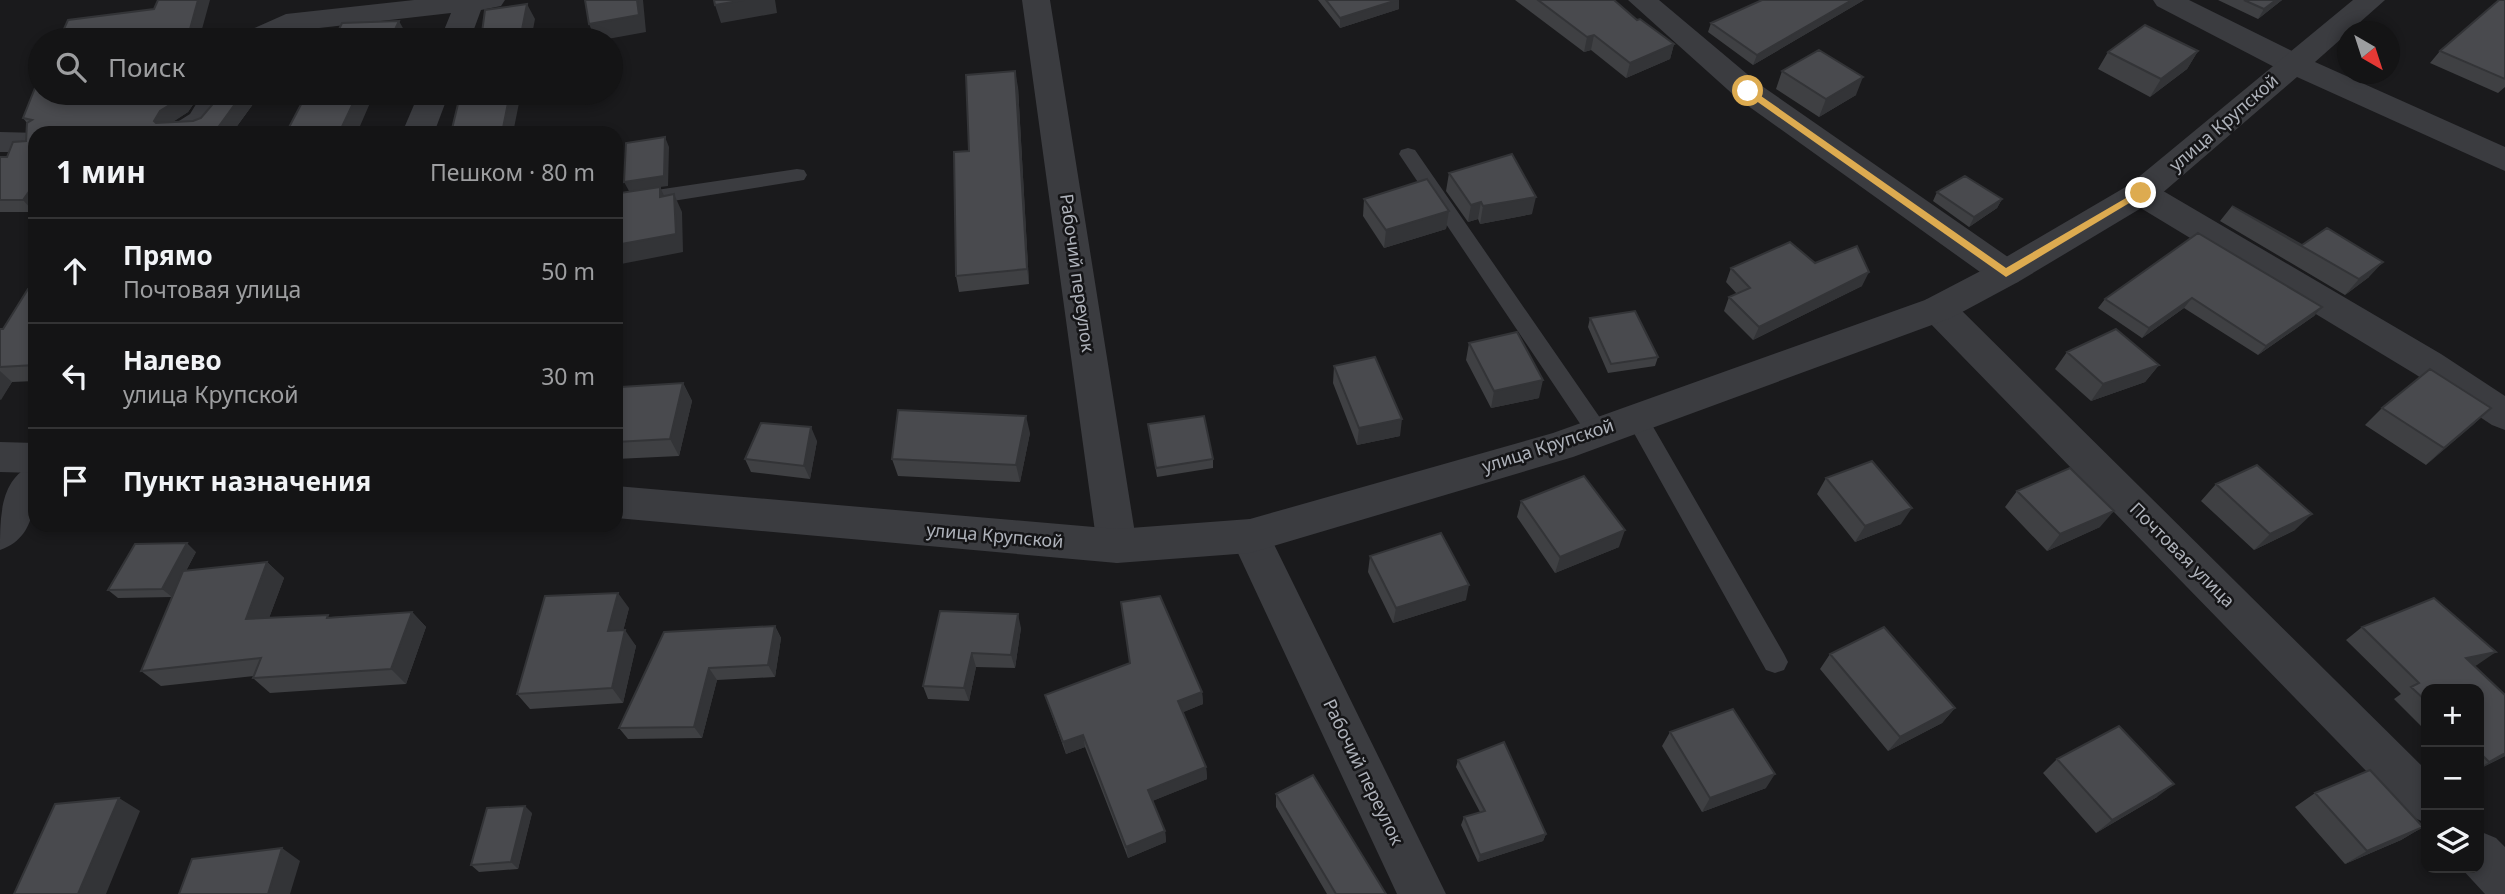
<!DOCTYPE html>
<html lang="ru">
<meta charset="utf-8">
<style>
:root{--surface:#141415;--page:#1d1d1e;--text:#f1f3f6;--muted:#9d9ea0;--line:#333334}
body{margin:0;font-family:"Noto Sans",sans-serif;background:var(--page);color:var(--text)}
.controls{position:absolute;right:21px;bottom:21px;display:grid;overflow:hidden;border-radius:14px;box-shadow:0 4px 10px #0003}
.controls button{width:63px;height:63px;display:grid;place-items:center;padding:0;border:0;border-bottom:2px solid var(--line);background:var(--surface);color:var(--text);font:35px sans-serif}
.compass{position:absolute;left:2337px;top:21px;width:63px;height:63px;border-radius:50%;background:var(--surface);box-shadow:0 4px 10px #0003;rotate:141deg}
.stop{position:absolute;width:21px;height:21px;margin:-16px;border:5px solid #ddab50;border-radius:50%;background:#fff}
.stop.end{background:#ddab50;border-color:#fff;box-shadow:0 2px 7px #0008}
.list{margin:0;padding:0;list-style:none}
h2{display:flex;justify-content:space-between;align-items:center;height:91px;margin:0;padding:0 28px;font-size:30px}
h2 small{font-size:23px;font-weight:400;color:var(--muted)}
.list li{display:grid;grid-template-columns:46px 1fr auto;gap:21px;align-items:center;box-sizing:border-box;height:105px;padding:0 28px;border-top:2px solid var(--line)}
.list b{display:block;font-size:26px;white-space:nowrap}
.list p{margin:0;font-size:23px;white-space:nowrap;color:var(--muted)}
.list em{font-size:23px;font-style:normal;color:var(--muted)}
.icon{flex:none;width:38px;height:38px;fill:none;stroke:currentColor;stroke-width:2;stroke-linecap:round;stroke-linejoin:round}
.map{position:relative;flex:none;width:2505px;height:894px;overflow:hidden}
.search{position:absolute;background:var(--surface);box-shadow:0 4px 10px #0003;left:28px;top:28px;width:595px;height:77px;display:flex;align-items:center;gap:18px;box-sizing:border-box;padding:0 24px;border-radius:38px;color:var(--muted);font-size:26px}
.panel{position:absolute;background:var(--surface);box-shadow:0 4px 10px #0003;left:28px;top:126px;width:595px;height:406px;border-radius:21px}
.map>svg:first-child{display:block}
</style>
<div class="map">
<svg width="2505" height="894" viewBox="0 0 2505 894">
<rect width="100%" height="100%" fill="#1a1a1c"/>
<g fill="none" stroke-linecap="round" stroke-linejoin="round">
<path fill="#3b3c40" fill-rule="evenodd" d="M1408 148 1415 150 1605 425 1608 431 1605 437 1597 440 1589 437 1399 154 1401 150Z
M797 169 804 170 807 175 804 180 616 210V196Z
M1636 408 1644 411 1784 654 1788 662 1784 670 1775 673 1766 670 1625 417 1628 411Z"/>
<path fill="#3b3c40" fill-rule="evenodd" d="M414 0H505L501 6 481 10 470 40H440L451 13 293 31 274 40H236L241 34 286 14Z
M1022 0H1050L1137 546 1131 558 1117 563 1103 558 1097 546Z
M1628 0H1659L1759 84 2018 264 2023 273 2018 282 2006 285 1994 282 1737 98Z
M2153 0H2189L2304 57 2308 64 2304 71 2293 73 2282 71 2157 6Z
M203 93H233C209 134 214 133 166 133L171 126 190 114Z
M419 93H449L434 133H402Z
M0 132 40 133H35V152H0Z
M2141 182 2153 185 2441 354 2505 396V430L2492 425 2415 374 2129 201 2125 193 2129 185Z
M1938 296 1951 300 2426 770V823L2410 816 1925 318 1920 309 1925 300Z
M35 464C35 498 38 537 0 550 0 516 0 477 35 464Z
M1250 519 1264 524 1446 894H1397L1230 536 1236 524Z
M2479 831 2496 838 2505 847V894H2485L2461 868H2479Z"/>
<path fill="#3b3c40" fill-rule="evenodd" d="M2353 0H2385L2315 62 2505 147V171L2297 77 2153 201 2018 282 1951 318 1573 457 1250 553 1117 563 616 518V486L1117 529 1250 519 1553 433 1925 300 1994 264 2129 185Z
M0 442 35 443V473L0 472Z"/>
</g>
<path fill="#3f4043" d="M1318 0H1399V9L1340 28Z
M1515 0H1614L1637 20 1674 44 1670 59 1626 78 1591 50 1584 52Z
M1864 0 1753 65 1708 32 1711 23Z
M2218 0H2282L2258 19Z
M2505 0V87L2498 93 2430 63 2440 51Z
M2198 51 2187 69 2150 97 2098 69 2108 52Z
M1782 71 1856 95 1819 117 1776 89Z
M1018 87 1029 284 959 292 956 276 969 151Z
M40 93H201L188 112 172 122 193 121 261 93 232 133H35L34 212H0V157H7L26 141 27 123 23 118Z
M307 93H383L379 103H370Z
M1449 173 1532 214 1480 224 1478 219 1468 222 1446 191Z
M1937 192 2002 199 1997 208 1969 227 1933 201Z
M1364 199 1449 211 1446 229 1384 248 1363 216Z
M2232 206 2302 245 2369 277 2345 295 2220 221Z
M2198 233 2322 307 2314 316 2258 355 2184 308 2142 338 2098 308 2105 299Z
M1815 263 1862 286 1753 340 1724 311 1729 297 1737 294 1726 282 1731 268Z
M35 289V381L12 382 0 400V329H3Z
M1590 318 1658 357 1655 366 1608 373 1588 327Z
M1469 343 1539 398 1491 408 1466 360Z
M2067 352 2159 365 2145 382 2091 401 2055 369Z
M1334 366 1400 436 1357 445 1333 383Z
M683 383 692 401 679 456 616 459V406Z
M2382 408H2491L2426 465 2365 425Z
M1148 424 1213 459V468L1157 477Z
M1030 433 1020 482 898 476 892 459Z
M817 441 810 479 751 472 745 459Z
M1826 478 1901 524 1855 542 1817 494Z
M2216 484 2295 530 2254 550 2201 501Z
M2017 491 2100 527 2047 551 2005 507Z
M1521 501 1619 547 1555 573 1517 517Z
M196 552 186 571 267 562 284 578 269 618 331 617 412 612 426 627 406 684 270 693 253 678 254 676 161 686 141 671 172 597 118 598 108 590Z
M1370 556 1466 600 1393 623 1368 572Z
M629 608 623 631 636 646 623 703 530 709 517 694Z
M940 611 1021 628 1015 668 976 667 969 701 928 699 923 686Z
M775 626 781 638 775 677 717 680 702 738 628 739 619 728 664 632Z
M2362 627 2477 665 2474 666 2505 756 2479 769V689H2426V731L2394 699 2401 694 2346 640Z
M1830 654 1955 708 1942 723 1888 751 1820 669Z
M1202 692 1203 704 1183 712 1206 767 1207 779 1152 801 1165 831 1166 842 1128 858 1085 747 1066 754 1049 707 1045 695Z
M1670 732 1766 788 1702 812 1662 746Z
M2057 759 2157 797 2096 833 2043 773Z
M1458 760 1546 834 1543 841 1478 862 1461 825 1464 817 1480 812 1456 767Z
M2315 793 2423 827 2401 840 2345 864 2295 807Z
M1276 794 1386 894H1327L1276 807Z
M532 813 518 869 479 872 471 865Z"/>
<path fill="#333437" d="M198 0H210L199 40H187Z
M637 0H643L646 32 602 40H596L589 24Z
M744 0H775L777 13 721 23 715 5Z
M1397 0H1399V9L1340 28V18Z
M1852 0H1864L1753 65 1757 55Z
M2276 0H2282L2258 19 2264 9Z
M527 4 535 19 531 40H520Z
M399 21 408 37 407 40H390Z
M1594 35 1591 50 1584 52 1587 37Z
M1674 44 1670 59 1626 78 1630 63Z
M2198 51 2187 69 2150 97 2161 79Z
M1015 71 1018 87 1029 284 1027 269Z
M1863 77 1856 95 1819 117 1826 99Z
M183 93H201L188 112 170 124 163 133 154 121 160 111Z
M243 93H261L232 133H214Z
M358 93H364L370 103 357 133H339Z
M373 93H383L379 103Z
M510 93H521L513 133H502Z
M665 137 669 147 668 186 660 187 668 204 629 191 624 182Z
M35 183V211L34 212 23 200Z
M674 194 682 212 683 252 621 264 616 254V245Z
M1536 197 1532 214 1480 224 1483 206Z
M2002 199 1997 208 1969 227 1974 217Z
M1481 202 1478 219 1468 222 1471 205Z
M1449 211 1446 229 1384 248 1386 230Z
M2383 262 2369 277 2345 295 2359 279Z
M1869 272 1862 286 1753 340 1759 327Z
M2192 298 2184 308 2142 338 2149 328Z
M2322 307 2314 316 2258 355 2266 346Z
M2159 365 2145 382 2091 401 2103 384Z
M0 371 12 382 1 400 0 399Z
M1543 380 1539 398 1491 408 1494 391Z
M683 383 692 401 679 456 670 439Z
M2491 408 2473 425 2426 465 2444 448Z
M1026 416 1030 433 1020 482 1016 465Z
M1402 419 1400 436 1357 445 1359 428Z
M811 427 817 441 810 479 804 466Z
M1912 508 1901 524 1855 542 1865 526Z
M2114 511 2100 527 2047 551 2060 534Z
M2312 514 2295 530 2254 550 2270 534Z
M1625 530 1619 547 1555 573 1560 557Z
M187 543 196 552 172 597 162 589Z
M267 562 284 578 263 634 246 619Z
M1469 585 1466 600 1393 623 1396 608Z
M618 593 629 608 619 647 608 631Z
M412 612 426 627 406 684 391 669Z
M1018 614 1021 628 1015 668 1011 655Z
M775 626 781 638 775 677 768 665Z
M625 630 636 646 623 703 612 688Z
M2496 652 2477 665 2448 671 2466 658Z
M972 653 976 667 969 701 964 688Z
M709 668 717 680 702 738 694 727Z
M1202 692 1203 704 1179 714 1178 701Z
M1955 708 1942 723 1888 751 1900 737Z
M1083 735 1085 747 1066 754 1063 742Z
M2505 753V756L2479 769V768L2489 762Z
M1206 767 1207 779 1150 802 1148 790Z
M1775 774 1766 788 1702 812 1710 798Z
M2174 784 2157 797 2096 833 2112 820Z
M119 798 140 811 106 894H78Z
M525 806 532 813 518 869 511 862Z
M2423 827 2401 840 2345 864 2367 851Z
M1165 831 1166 842 1128 858 1126 847Z
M1546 834 1543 841 1478 862 1480 855Z
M282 848 300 861 290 894H268Z"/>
<path fill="#494a4e" stroke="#333437" stroke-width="2" d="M158 0H198L187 40H59L68 20 154 9Z
M585 0H637L639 15 589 24Z
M714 0H744L715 5Z
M1326 0H1397L1340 18Z
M1538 0H1614L1637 20 1640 19 1674 44 1630 63 1594 35 1587 37Z
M1762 0H1852L1757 55 1711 23Z
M2244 0H2276L2264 9Z
M2499 0H2505V79L2440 51Z
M527 4 520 40H481L485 10Z
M399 21 390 40H334L342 23Z
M2145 25 2198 51 2161 79 2108 52Z
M1819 50 1863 77 1826 99 1782 71Z
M1015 71 1027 269 956 276 954 152 969 151 966 75Z
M40 77V93H183L179 99 160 111 154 121 156 123 193 121 201 118 212 105 218 93H243L214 133H35V183L23 200H0V157H7L13 142 26 141 27 123 32 120 23 118 39 78Z
M307 93H358L339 133H286Z
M475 93H510L502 133H451L458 104 474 102Z
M665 137 664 176 624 182 626 143Z
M1512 154 1536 197 1483 206 1481 202 1471 205 1449 173Z
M1965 176 2002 199 1974 217 1937 192Z
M1427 179 1449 211 1386 230 1364 199Z
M660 187V197L674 194 676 234 616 245V205L619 204 620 193Z
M2232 206 2302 245 2327 228 2383 262 2359 279Z
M2198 233 2322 307 2266 346 2192 298 2149 328 2105 299Z
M1790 242 1815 263 1857 246 1869 272 1759 327 1729 297 1750 288 1731 268Z
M28 289H35V365L0 367V329H3Z
M1635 311 1658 357 1611 364 1590 318Z
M2116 329 2159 365 2103 384 2067 352Z
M1517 332 1543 380 1494 391 1469 343Z
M1375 357 1402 419 1359 428 1334 366Z
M2430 369 2491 408 2444 448 2382 408Z
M683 383 670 439 616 442V406L621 387Z
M898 410 1026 416 1016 465 892 459Z
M1204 416 1213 459 1156 468 1148 424Z
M761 423 811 427 804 466 745 459Z
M1872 461 1912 508 1865 526 1826 478Z
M2257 465 2312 514 2270 534 2216 484Z
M2070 468 2114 511 2060 534 2017 491Z
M1584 476 1625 530 1560 557 1521 501Z
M1441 533 1469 585 1396 608 1370 556Z
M187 543 162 589 108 590 135 544Z
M267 562 246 619 328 615 327 618 412 612 391 669 253 678 261 658 141 671 183 571Z
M618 593 608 631 625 630 612 688 517 694 545 596Z
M1160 596 1202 692 1178 701 1206 767 1148 790 1165 831 1126 847 1083 735 1063 742 1045 695 1130 663 1121 602Z
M2434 598 2496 652 2466 658 2505 695V753L2489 762 2479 752V689H2426V701L2411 687 2419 683 2362 627Z
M940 611 1018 614 1011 655 972 653 964 688 923 686Z
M775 626 768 665 709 668 694 727 619 728 664 632Z
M1884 627 1955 708 1900 737 1830 654Z
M1733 709 1775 774 1710 798 1670 732Z
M2119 726 2174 784 2112 820 2057 759Z
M1504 742 1546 834 1480 855 1464 817 1485 811 1458 760Z
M2370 770 2423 827 2367 851 2315 793Z
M1313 775 1386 894H1336L1276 794Z
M119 798 78 894H14L55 804Z
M525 806 511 862 471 865 487 808Z
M282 848 268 894H179L192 859Z"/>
<path fill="#ddab50" d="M1745 89H1751L2006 268 2138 191 2146 193 2006 277 1745 93Z"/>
<g text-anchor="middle" stroke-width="5" stroke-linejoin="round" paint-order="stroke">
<g font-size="18" fill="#aeb2ba" stroke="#151517">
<text transform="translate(2224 123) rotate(-41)" y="6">улица Крупской</text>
<text transform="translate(1077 273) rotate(82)" y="6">Рабочий переулок</text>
<text transform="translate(1548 446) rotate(-18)" y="6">улица Крупской</text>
<text transform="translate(995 536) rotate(5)" y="6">улица Крупской</text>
<text transform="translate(2182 555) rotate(45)" y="6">Почтовая улица</text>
<text transform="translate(1363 772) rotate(64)" y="6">Рабочий переулок</text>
</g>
</g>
</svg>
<div class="controls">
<button>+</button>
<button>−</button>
<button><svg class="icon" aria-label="layers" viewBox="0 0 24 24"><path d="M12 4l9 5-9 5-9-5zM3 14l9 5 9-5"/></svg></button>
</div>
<svg class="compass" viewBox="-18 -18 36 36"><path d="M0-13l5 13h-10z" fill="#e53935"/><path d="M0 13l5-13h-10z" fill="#9d9ea0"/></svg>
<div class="stop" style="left:1748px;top:91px"></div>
<div class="stop end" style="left:2141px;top:193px"></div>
<div class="search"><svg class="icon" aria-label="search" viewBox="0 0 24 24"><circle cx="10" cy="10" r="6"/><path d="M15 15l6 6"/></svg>Поиск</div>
<section class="panel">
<h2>1 мин<small>Пешком · 80 m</small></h2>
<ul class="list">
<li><svg class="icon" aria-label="ahead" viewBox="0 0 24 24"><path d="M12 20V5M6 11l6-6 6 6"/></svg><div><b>Прямо</b><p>Почтовая улица</p></div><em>50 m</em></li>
<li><svg class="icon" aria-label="left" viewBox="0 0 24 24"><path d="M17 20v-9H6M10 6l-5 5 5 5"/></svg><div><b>Налево</b><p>улица Крупской</p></div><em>30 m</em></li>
<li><svg class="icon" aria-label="arrive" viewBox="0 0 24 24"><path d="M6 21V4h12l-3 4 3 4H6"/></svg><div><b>Пункт назначения</b></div></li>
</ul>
</section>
</div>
